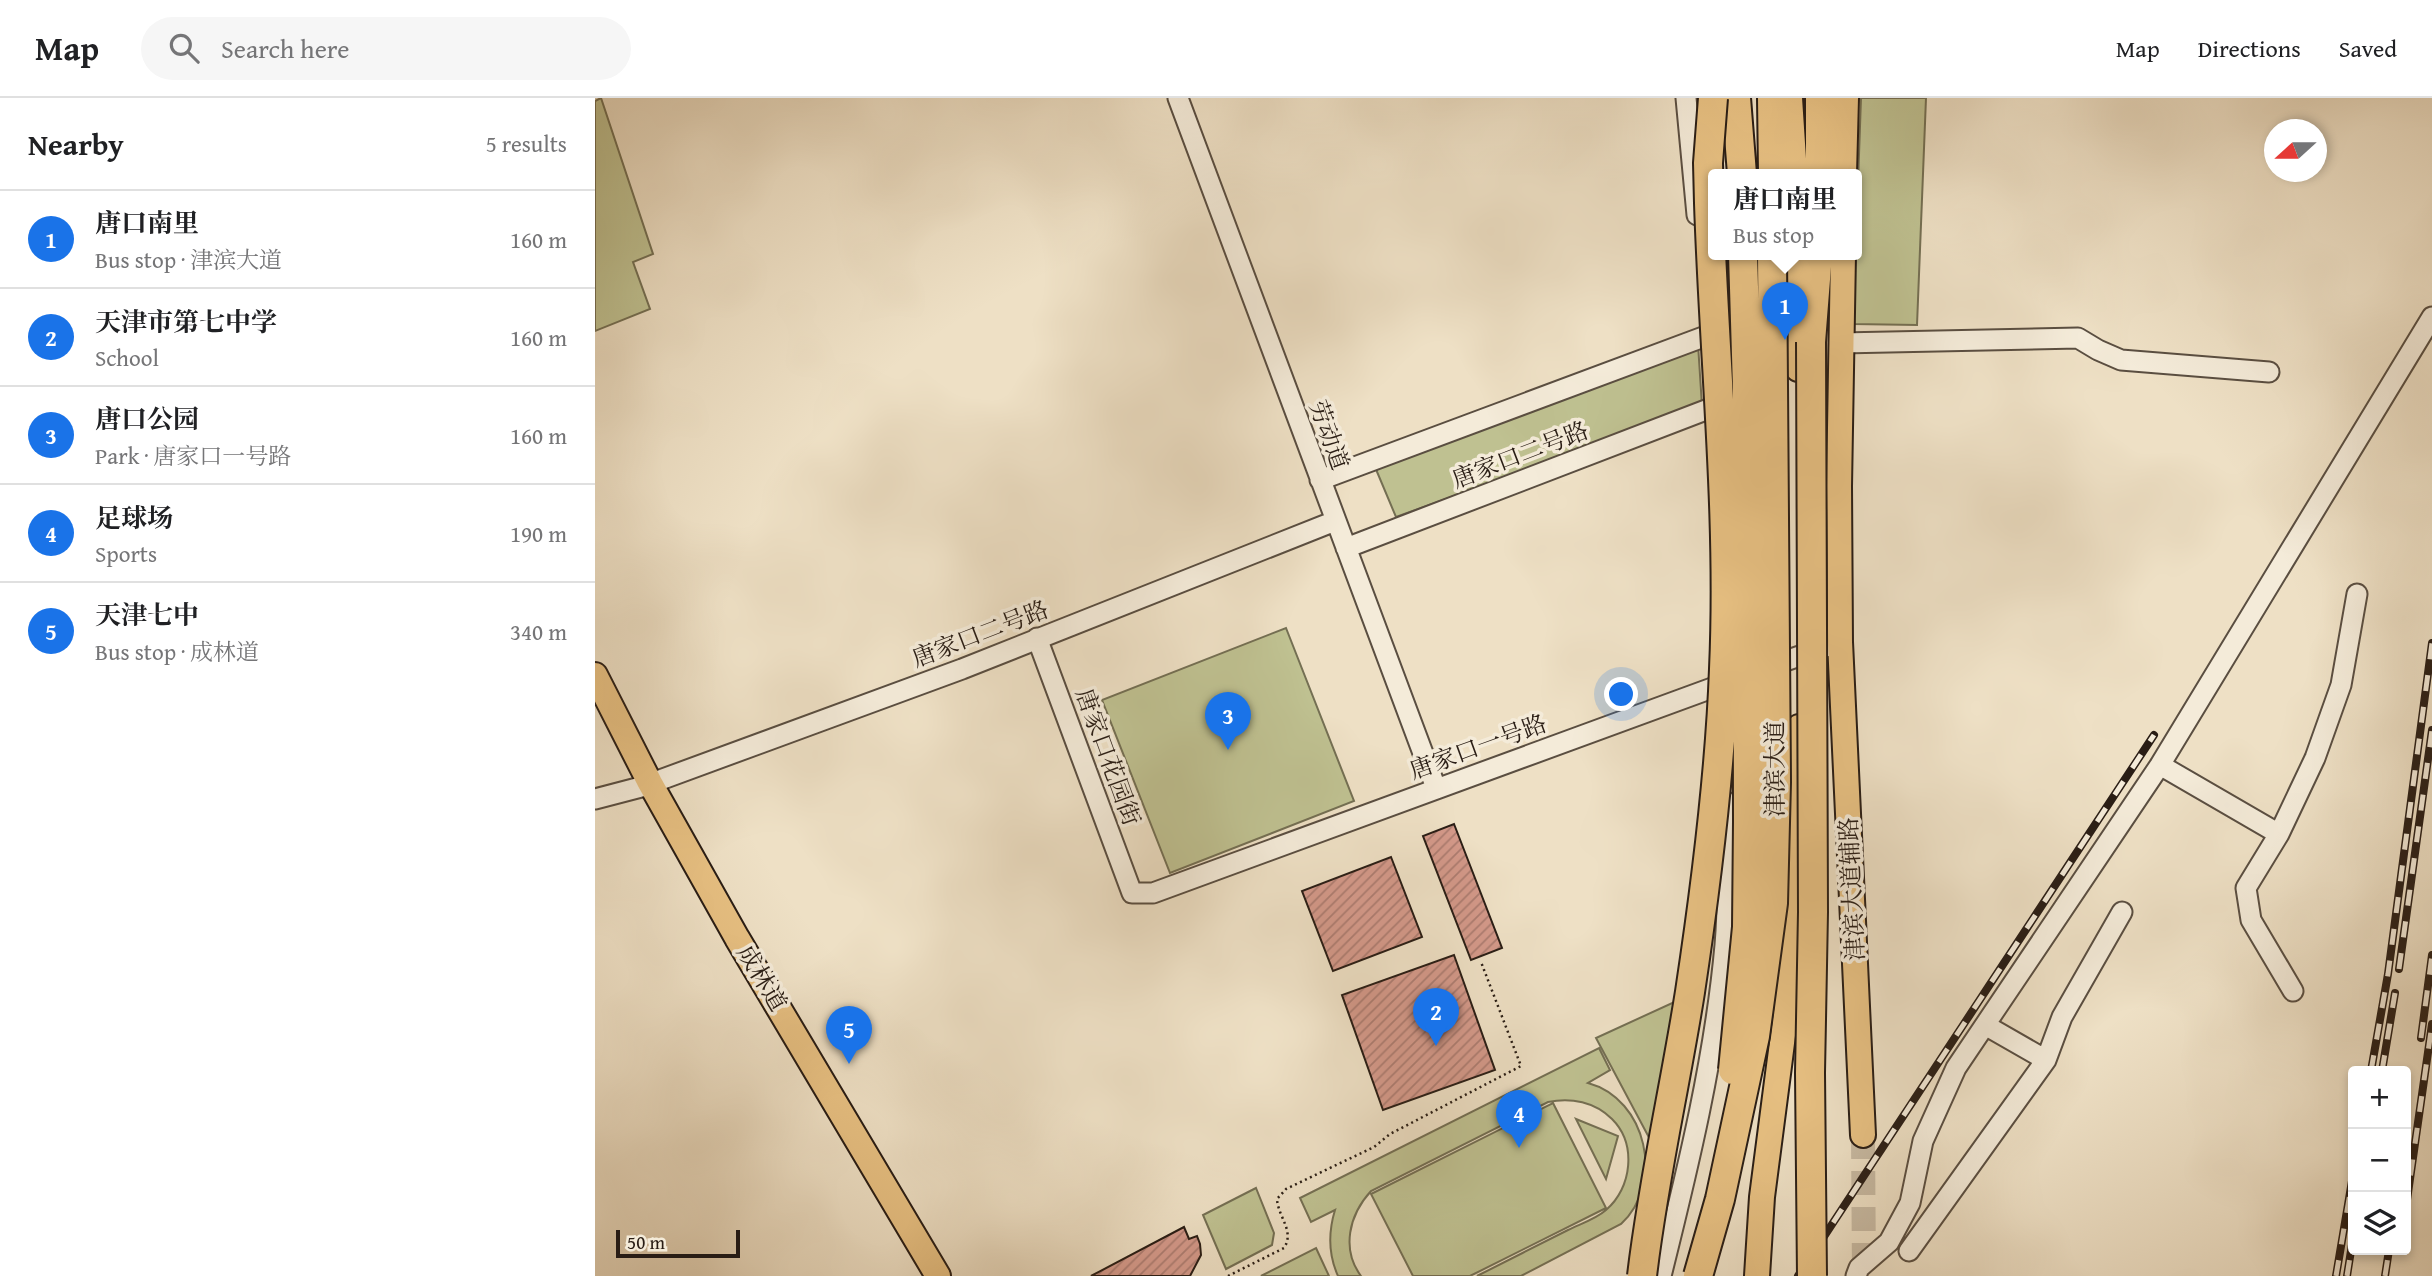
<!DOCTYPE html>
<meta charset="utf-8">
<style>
:root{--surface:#fff;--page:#f6f6f6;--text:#202124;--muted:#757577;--line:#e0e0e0;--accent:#1a73e8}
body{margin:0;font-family:"Gentium Book Plus","Noto Serif SC",serif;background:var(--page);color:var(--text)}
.controls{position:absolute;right:21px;bottom:21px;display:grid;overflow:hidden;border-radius:7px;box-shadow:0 4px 10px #0003}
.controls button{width:63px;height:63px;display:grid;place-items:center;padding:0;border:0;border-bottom:2px solid var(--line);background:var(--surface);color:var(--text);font:35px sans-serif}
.compass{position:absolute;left:1669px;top:21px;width:63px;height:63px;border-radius:50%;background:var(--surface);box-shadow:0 4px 10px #0003;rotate:249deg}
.scale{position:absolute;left:21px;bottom:18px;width:124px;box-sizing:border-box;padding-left:7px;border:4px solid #291d15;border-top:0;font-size:19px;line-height:24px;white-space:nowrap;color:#291d15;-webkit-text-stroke:5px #f4ebd9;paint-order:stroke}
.you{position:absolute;left:1027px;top:597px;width:24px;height:24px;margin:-18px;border:5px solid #fff;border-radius:50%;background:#1a73e8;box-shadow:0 0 0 10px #1a73e833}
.badge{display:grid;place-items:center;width:46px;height:46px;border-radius:50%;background:var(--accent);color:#fff;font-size:23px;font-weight:700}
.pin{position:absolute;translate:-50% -58px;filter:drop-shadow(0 2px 4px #0008)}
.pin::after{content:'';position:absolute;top:37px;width:24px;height:21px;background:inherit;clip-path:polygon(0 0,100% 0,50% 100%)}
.popup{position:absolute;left:1113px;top:71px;width:154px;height:91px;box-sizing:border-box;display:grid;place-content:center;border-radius:7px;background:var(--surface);filter:drop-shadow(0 2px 5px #0005);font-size:23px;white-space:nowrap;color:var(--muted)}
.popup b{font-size:26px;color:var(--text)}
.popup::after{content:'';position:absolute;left:50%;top:100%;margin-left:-14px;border:14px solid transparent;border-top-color:var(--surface)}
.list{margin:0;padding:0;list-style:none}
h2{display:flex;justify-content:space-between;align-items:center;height:91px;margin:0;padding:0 28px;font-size:30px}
h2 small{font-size:23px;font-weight:400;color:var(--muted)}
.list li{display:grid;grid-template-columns:46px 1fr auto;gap:21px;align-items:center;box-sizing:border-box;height:98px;padding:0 28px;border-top:2px solid var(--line)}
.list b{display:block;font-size:26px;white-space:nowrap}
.list p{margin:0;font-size:23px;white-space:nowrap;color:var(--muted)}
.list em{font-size:23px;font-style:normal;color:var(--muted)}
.icon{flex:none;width:38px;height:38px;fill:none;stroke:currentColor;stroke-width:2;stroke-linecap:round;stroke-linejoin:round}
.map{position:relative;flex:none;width:1837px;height:1178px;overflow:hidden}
header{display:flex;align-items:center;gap:42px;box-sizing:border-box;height:98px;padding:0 35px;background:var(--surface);border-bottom:2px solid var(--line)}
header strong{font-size:33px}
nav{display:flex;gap:38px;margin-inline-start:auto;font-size:24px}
.search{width:490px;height:63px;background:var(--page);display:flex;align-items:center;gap:18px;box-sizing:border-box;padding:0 24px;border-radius:38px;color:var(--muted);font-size:26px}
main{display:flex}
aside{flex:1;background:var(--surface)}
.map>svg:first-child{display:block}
</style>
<header>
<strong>Map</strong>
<div class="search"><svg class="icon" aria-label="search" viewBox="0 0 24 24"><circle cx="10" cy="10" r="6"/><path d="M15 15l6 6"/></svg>Search here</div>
<nav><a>Map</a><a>Directions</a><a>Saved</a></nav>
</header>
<main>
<aside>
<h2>Nearby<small>5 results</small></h2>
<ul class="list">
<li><span class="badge">1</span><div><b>唐口南里</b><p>Bus stop · 津滨大道</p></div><em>160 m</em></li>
<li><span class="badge">2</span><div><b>天津市第七中学</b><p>School</p></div><em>160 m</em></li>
<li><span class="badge">3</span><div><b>唐口公园</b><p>Park · 唐家口一号路</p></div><em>160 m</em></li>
<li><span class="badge">4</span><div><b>足球场</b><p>Sports</p></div><em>190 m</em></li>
<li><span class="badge">5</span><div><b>天津七中</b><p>Bus stop · 成林道</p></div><em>340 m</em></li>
</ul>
</aside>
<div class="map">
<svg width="1837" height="1178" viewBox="0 0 1837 1178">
<defs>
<pattern id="building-hatch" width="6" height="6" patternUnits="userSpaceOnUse" patternTransform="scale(1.75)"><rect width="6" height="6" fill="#d4998a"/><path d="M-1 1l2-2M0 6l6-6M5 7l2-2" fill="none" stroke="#ac7c70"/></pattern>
</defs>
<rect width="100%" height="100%" fill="#eee0c5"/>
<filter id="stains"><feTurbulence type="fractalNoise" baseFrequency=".00286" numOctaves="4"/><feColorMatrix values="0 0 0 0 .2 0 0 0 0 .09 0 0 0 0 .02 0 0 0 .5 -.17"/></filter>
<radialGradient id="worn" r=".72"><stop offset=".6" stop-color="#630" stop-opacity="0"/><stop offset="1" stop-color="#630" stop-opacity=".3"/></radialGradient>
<path fill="#bfc191" stroke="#746f53" stroke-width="2" d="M6 0 58 156 38 164 55 211 0 233V3Z
M1266 0H1331L1322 227 1258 226Z
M1103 246 1107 308 801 419 780 369Z
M691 530 759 703 575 775 507 602Z
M1086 901 1058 1047 1001 940Z
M1004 950 1015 972 993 985C1052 1001 1070 1085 1026 1126L926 1178H882C912 1163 943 1147 973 1132 985 1126 1001 1121 1011 1112 1037 1090 1042 1046 1017 1021 1000 1004 976 999 953 1004L776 1093C754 1117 746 1151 766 1178H743C733 1156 733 1135 740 1112L716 1124 705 1100Z
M958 1005 1011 1110 875 1178H818L776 1096Z
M981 1021 1023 1038 1011 1081Z
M661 1090 679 1135 677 1147 631 1171 608 1117Z
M721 1150 734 1178H666Z"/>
<path fill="url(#building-hatch)" stroke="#291d15" stroke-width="2" d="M859 726 907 850 876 862 828 738Z
M796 759 827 839 738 873 707 793Z
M859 857 900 972 788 1012 747 897Z
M589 1129 594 1141 602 1138 605 1146 606 1157 595 1178H496Z"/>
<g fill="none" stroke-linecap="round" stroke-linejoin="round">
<path stroke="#c7b9a2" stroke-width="24" stroke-dasharray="24 12" stroke-linecap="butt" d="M1268 1037 1269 1178"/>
<g stroke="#5a4e41" stroke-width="23">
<path id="minor" d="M583 0 841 690
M1091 0 1102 117
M1246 245 1483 240 1503 252 1526 262 1674 274
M725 382 1111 238
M751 450 1116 310
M442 540 537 795H558L1139 582
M1170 570 1245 544
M1565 667 1684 736 1720 660 1746 587 1762 496
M0 701 46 689 367 571 740 423
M1684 736 1651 790 1656 822 1698 893
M1390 927 1451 962
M1314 1153 1451 962 1467 919 1527 814
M1066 1178C1093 1070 1120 959 1130 847 1134 800 1132 751 1130 703
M1261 1178 1264 1170 1294 1144 1315 1105 1328 1043 1361 970 1565 667 1837 219"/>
</g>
<g stroke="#291d15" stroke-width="28">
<path id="major" d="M1195 0 1200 76
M1249 76 1251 0
M1202 156 1203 271
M1248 156 1244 388 1245 544 1268 1037
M0 577 55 685 142 840 343 1178
M1162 1178 1167 1099 1191 914 1199 824 1204 629"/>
</g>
<g stroke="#291d15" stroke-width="32">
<path id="highway" d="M1141 0 1147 76
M1177 0 1178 76
M1225 0V76
M1216 244 1223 156"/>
</g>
<path stroke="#291d15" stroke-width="2.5" stroke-dasharray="2 3.5" stroke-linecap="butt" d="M633 1178 689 1150C700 1133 683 1119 682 1101L691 1091 779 1049 795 1036 926 968 886 864"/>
<use href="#minor" stroke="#f4ebd9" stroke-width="19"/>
<use href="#major" stroke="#e7c082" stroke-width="24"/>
<use href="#highway" stroke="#e7c082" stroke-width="28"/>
<g stroke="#291d15" stroke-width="8">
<path id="rail" d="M1804 871 1837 632
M1826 940 1837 857
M1776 973 1793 876 1837 545
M1787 973 1800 895
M1811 1109 1837 926
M1203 1178 1559 637
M1741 1178 1758 1077
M1752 1178 1758 1140
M1790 1178 1794 1152"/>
</g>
<use href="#rail" stroke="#f4ebd9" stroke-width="5" stroke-dasharray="16" stroke-linecap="butt"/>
<g stroke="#291d15" stroke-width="32" stroke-linecap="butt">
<path id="highway-bridge" d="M1216 244 1218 814 1215 975 1217 1178
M1138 972 1152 829 1153 724 1152 290 1148 156
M1047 1178C1058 1083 1080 989 1095 894 1111 788 1125 679 1129 571 1136 415 1119 260 1114 105L1113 65 1118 0
M1103 1178 1125 1101 1160 938 1178 805 1181 684 1177 156"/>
</g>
<use href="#highway-bridge" stroke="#e7c082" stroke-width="28"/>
</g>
<g text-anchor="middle" stroke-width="7" stroke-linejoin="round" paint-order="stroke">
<g font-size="24" fill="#291d15" stroke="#f4ebd9">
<text transform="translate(734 337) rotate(70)" y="8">劳动道</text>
<text transform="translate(925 357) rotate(-21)" y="8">唐家口二号路</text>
<text transform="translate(385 536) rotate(-21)" y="8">唐家口二号路</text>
<text transform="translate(883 649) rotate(-20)" y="8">唐家口一号路</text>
<text transform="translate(513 659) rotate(70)" y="8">唐家口花园街</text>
<text transform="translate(1180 671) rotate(-90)" y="8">津滨大道</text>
<text transform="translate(1257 791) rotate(-93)" y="8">津滨大道辅路</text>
<text transform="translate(167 880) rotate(59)" y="8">成林道</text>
</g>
</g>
<rect width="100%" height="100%" filter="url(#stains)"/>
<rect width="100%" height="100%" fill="url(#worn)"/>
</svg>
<div class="controls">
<button>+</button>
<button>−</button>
<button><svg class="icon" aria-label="layers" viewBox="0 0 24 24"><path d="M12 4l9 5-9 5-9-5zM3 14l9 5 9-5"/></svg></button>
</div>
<svg class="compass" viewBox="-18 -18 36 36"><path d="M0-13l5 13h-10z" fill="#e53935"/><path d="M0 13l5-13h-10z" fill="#757577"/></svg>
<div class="scale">50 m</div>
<div class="you"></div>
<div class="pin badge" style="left:1190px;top:242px">1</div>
<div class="popup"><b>唐口南里</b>Bus stop</div>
<div class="pin badge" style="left:841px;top:948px">2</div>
<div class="pin badge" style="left:633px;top:652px">3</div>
<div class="pin badge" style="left:924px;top:1050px">4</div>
<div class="pin badge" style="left:254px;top:966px">5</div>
</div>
</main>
